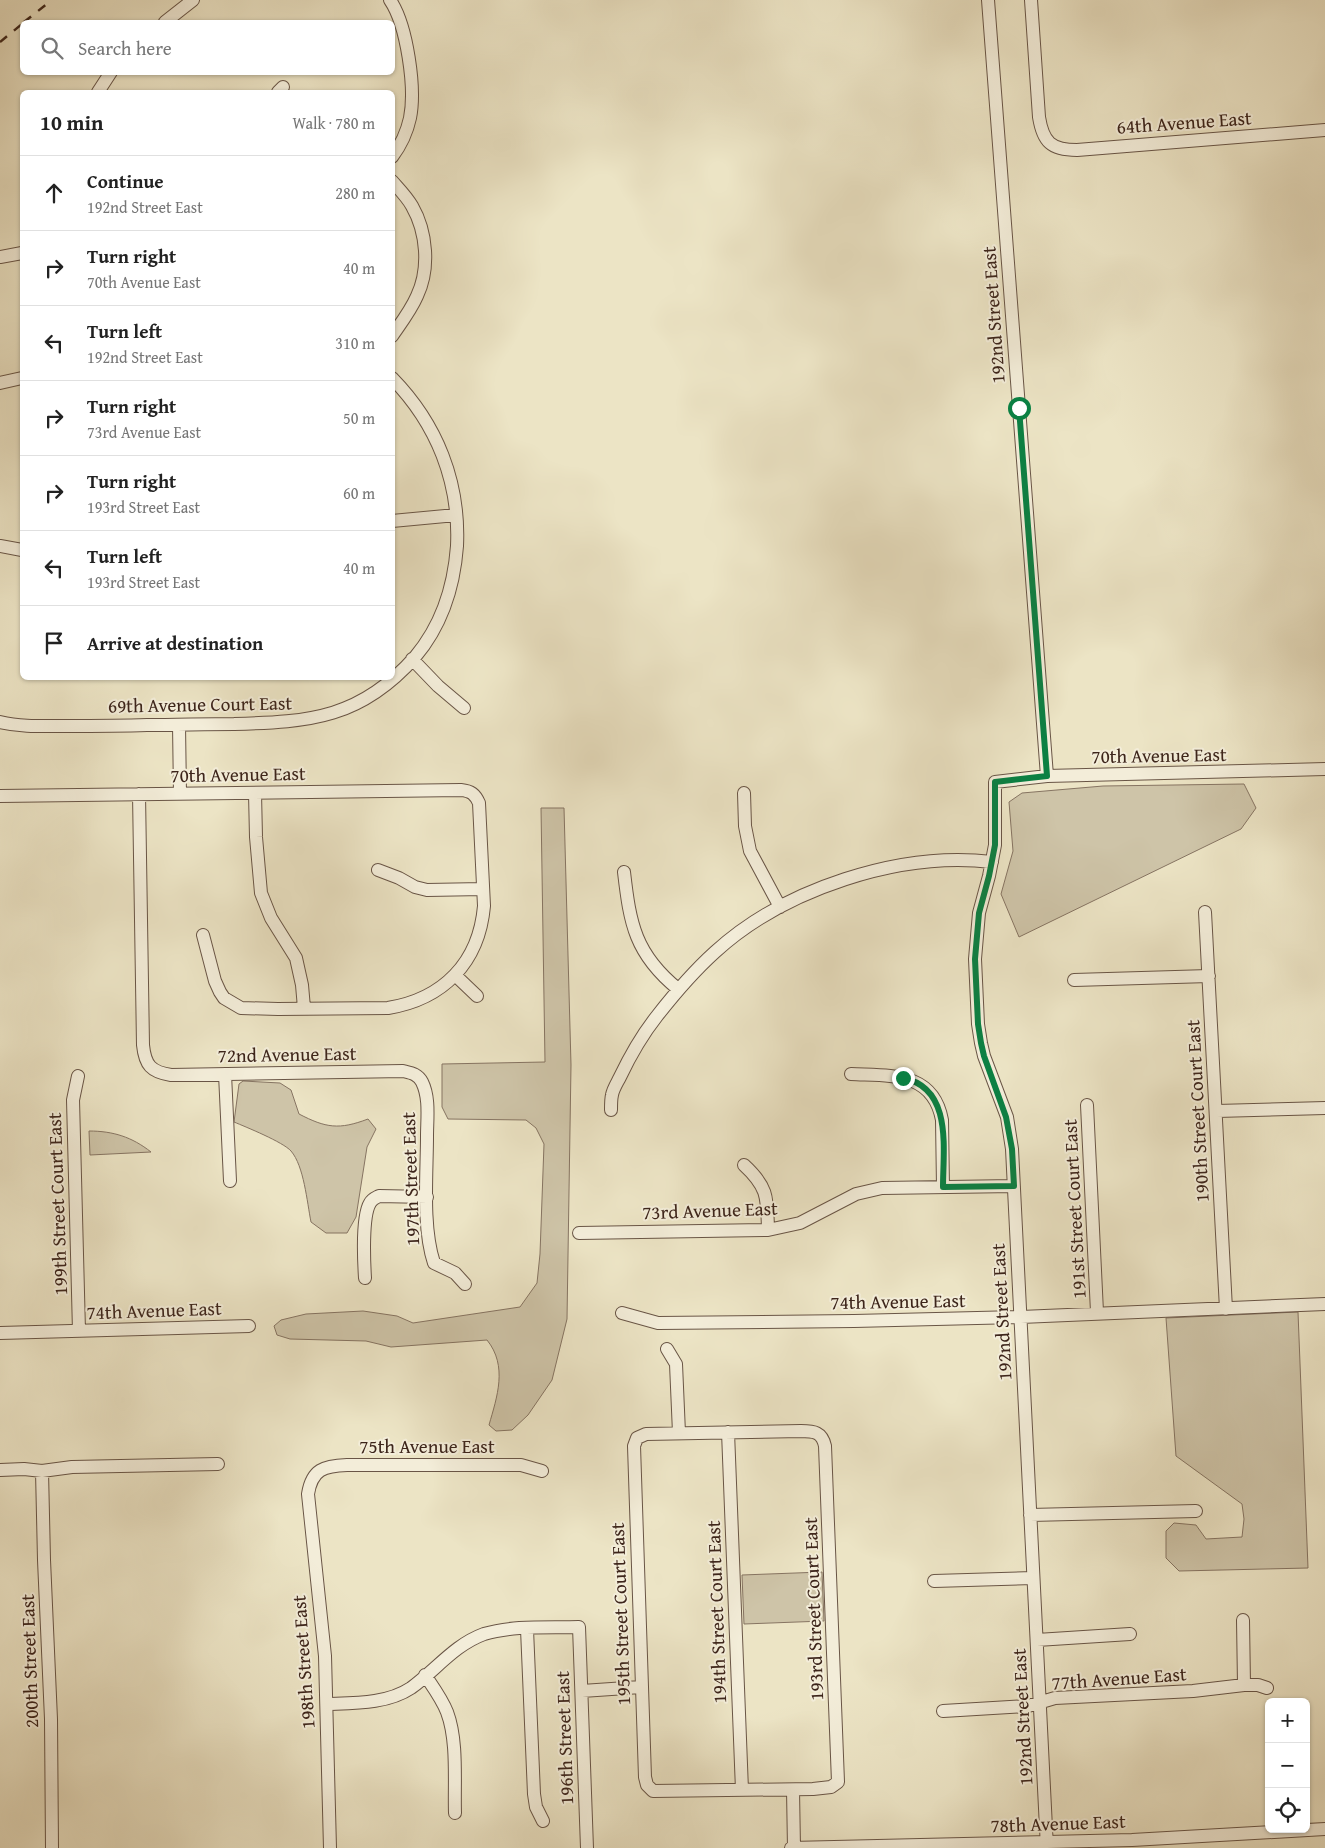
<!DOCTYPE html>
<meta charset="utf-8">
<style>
:root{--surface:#fff;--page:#f6f6f6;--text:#222;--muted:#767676;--line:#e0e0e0}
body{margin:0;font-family:"Gentium Book Plus",serif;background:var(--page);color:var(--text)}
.controls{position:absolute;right:15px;bottom:15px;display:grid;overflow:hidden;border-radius:8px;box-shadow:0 1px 4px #0004}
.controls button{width:45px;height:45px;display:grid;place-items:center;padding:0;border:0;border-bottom:1px solid var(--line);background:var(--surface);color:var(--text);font:25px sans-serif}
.stop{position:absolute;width:15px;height:15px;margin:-11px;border:4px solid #0b8043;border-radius:50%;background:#fff}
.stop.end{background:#0b8043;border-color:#fff;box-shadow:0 1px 5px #0008}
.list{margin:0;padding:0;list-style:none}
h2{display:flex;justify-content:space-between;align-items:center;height:65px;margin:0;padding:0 20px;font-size:21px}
h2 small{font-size:16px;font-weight:400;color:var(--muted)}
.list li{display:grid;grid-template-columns:32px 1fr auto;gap:15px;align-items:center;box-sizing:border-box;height:75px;padding:0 20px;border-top:1px solid var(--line)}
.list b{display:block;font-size:19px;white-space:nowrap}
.list p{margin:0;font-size:16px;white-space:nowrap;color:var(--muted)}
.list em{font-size:16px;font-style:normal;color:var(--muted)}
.icon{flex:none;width:28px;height:28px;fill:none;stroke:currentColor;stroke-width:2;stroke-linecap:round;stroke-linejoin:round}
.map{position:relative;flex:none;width:1325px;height:1848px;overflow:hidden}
.search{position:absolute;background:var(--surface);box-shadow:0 1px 4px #0004;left:20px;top:20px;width:375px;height:55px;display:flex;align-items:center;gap:12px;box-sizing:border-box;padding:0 18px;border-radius:8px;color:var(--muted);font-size:19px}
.panel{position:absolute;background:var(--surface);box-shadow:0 1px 4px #0004;left:20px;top:90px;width:375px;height:590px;border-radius:8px}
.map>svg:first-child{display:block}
</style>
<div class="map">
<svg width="1325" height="1848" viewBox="0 0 1325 1848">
<rect width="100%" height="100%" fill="#ece4c5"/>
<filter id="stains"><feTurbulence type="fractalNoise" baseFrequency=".004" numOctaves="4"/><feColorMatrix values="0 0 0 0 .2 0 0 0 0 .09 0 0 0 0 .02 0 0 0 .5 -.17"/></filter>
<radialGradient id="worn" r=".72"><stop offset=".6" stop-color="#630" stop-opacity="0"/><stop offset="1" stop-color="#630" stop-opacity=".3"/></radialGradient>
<path fill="#cec4a8" stroke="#867462" d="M1244 784 1256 808 1241 829 1019 937 1001 894 1013 851 1009 802 1022 793 1103 786Z
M541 808H564L571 1065 567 1319 552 1380 528 1415 512 1430 496 1431 489 1425C497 1397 508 1366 487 1340L391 1347 366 1341 290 1339 277 1335 274 1326 281 1320 306 1314 363 1311 397 1316 413 1323 520 1307 537 1283 540 1254 544 1144 536 1128 526 1120 448 1119 442 1107V1064L545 1062Z
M243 1081 280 1083 291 1090 299 1114C326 1128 339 1130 368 1119L376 1129 367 1147 356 1217 347 1233H326L311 1222C307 1202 304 1166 291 1151 283 1142 246 1127 234 1122L239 1084Z
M89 1131C113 1131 132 1137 151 1152L90 1155Z
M1298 1312 1308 1568 1179 1571 1166 1558V1531L1174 1523 1196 1525 1206 1539 1242 1537 1244 1519 1242 1504 1176 1456 1166 1318Z
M822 1572 824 1621 744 1624 742 1575Z"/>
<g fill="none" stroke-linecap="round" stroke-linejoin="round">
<g stroke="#695546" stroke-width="14">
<path id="minor" d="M390 0C407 25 416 88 410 118 407 132 401 145 392 157
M988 0 1047 776
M1031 0 1039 117C1043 142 1051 150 1077 150L1325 130
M165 22 193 0
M98 92 111 72
M278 92 283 87
M392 181C399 189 407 197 412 206 427 232 430 269 417 296 411 310 401 323 392 336
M0 257 22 253
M0 383 22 378
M392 521 456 515
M0 546 22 550
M412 659 438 686 464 708
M0 722C21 727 42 726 64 726 92 726 119 726 147 725 176 725 205 724 234 724 311 722 361 718 415 657 442 625 454 587 457 546 460 482 437 424 392 378
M179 725 180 794
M255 793 256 837 261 893 271 918 296 958 302 985 304 1008
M744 793 745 826 750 851 780 907
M139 794 143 1045C145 1065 151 1072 171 1075L403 1071C411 1073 418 1074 422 1082 430 1098 427 1119 427 1136 427 1174 422 1227 434 1263L455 1273 465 1284
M0 796 461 790C471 791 475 794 479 803L484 906C479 963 443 999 388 1008L278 1009 241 1008 224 998 220 992 215 981 203 935
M378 870 399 878 415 887 427 890 483 889
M624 872C630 924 635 954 678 989
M1205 912 1226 1309
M455 975 477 996
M1074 980 1209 976
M225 1074 230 1181
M851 1074C890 1076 933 1071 942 1120L943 1187
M78 1076 73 1100 79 1331
M1087 1105 1097 1312
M611 1110C611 1105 611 1099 612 1095 613 1089 617 1083 620 1077 630 1056 642 1035 657 1016 675 993 694 971 715 952 784 889 900 851 992 862
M1217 1111 1325 1108
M744 1165C769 1188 767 1199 768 1230
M579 1233 768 1230 800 1223 856 1194 882 1188 1014 1186
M365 1278C364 1262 362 1216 370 1203 372 1199 375 1198 379 1196L427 1197
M622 1313 658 1323 854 1321 1021 1317 1325 1304
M0 1333 249 1326
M667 1349 676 1364 679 1433
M801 1431C814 1431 822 1432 825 1446L838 1782 831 1787 813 1789 653 1791 647 1785 645 1777 634 1446 637 1438 646 1434Z
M728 1432 742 1790
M0 1470 24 1469 42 1471 72 1467 218 1464
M42 1471 44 1560 51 1719 52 1848
M1030 1515 1196 1511
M934 1581 1033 1578
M1243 1620 1244 1685
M527 1629 534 1794 536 1807 543 1821
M1037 1640 1130 1634
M425 1675C433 1687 442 1699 447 1712 458 1741 454 1782 455 1813
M582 1691 641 1687
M327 1704C354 1703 387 1704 411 1688 436 1670 454 1645 484 1634 514 1625 549 1628 579 1627L587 1848
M943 1711 1028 1706 1055 1698 1193 1691 1244 1685H1258L1267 1688
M793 1790 794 1848
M330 1848 325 1656 308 1494C312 1469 324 1466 347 1465H521L542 1471
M791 1848 1132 1840 1325 1829
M1047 1848 1012 1149 1007 1117 984 1056 981 1043 978 1024 975 959 979 913 989 876 995 845V782L1047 776 1325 769"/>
</g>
<use href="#minor" stroke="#f3edd9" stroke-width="12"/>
<path stroke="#3d251b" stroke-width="2.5" stroke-dasharray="9 9" stroke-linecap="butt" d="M24 22 52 0
M0 42 22 24"/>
</g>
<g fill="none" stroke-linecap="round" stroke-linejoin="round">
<path stroke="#0b8043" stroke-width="6" d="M903 1078C953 1088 943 1149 943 1187L1014 1186 1012 1149 1006 1117 984 1056 981 1043 978 1024 975 959 979 913 989 876 995 845V782L1047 776 1019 408"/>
</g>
<g text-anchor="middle" stroke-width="4" stroke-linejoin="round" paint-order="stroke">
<g font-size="19" fill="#3d251b" stroke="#f3edd9">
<text transform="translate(1184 122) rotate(-4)" y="7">64th Avenue East</text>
<text transform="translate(993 315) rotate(-94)" y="7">192nd Street East</text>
<text transform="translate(200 704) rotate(-1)" y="7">69th Avenue Court East</text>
<text transform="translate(1159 755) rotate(-1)" y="7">70th Avenue East</text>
<text transform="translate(238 774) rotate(-1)" y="7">70th Avenue East</text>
<text transform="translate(287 1054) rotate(-1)" y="7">72nd Avenue East</text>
<text transform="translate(1197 1111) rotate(-93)" y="7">190th Street Court East</text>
<text transform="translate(410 1179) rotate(-92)" y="7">197th Street East</text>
<text transform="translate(57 1204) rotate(-92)" y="7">199th Street Court East</text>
<text transform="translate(1074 1209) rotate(-93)" y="7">191st Street Court East</text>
<text transform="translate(710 1210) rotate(-2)" y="7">73rd Avenue East</text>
<text transform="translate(898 1301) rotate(-1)" y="7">74th Avenue East</text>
<text transform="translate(154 1310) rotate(-2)" y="7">74th Avenue East</text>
<text transform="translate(1001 1312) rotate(-93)" y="7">192nd Street East</text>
<text x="427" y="1453">75th Avenue East</text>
<text transform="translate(813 1609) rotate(-92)" y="7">193rd Street Court East</text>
<text transform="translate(716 1612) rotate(-92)" y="7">194th Street Court East</text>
<text transform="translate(620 1614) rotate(-92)" y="7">195th Street Court East</text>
<text transform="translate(29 1661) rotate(-92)" y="7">200th Street East</text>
<text transform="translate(303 1662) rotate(-94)" y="7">198th Street East</text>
<text transform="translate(1119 1678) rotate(-4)" y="7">77th Avenue East</text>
<text transform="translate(1022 1717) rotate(-93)" y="7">192nd Street East</text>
<text transform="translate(564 1738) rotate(-92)" y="7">196th Street East</text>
<text transform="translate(1058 1823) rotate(-2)" y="7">78th Avenue East</text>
</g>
</g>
<rect width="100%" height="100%" filter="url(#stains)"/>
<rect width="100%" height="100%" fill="url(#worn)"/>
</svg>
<div class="controls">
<button>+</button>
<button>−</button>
<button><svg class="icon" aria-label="locate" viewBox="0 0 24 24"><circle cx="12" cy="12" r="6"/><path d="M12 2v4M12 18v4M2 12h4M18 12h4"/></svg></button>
</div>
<div class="stop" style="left:1019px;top:408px"></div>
<div class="stop end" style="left:903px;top:1078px"></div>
<div class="search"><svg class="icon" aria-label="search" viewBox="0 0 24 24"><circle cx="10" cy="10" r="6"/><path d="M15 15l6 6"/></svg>Search here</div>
<section class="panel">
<h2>10 min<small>Walk · 780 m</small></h2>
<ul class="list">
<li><svg class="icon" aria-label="ahead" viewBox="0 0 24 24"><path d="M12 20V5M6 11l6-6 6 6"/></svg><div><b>Continue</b><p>192nd Street East</p></div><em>280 m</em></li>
<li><svg class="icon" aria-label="right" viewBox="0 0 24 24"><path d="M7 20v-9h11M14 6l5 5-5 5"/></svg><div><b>Turn right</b><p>70th Avenue East</p></div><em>40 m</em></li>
<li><svg class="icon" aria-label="left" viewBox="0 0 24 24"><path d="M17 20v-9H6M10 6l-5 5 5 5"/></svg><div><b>Turn left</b><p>192nd Street East</p></div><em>310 m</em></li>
<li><svg class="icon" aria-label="right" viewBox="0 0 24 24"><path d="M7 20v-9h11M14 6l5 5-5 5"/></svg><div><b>Turn right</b><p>73rd Avenue East</p></div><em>50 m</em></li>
<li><svg class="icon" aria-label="right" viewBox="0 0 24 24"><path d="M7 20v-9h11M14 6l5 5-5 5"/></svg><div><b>Turn right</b><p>193rd Street East</p></div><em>60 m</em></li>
<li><svg class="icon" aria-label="left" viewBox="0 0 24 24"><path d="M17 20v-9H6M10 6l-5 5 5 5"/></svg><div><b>Turn left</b><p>193rd Street East</p></div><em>40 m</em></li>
<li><svg class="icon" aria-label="arrive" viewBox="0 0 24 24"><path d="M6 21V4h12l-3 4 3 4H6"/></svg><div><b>Arrive at destination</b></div></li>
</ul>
</section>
</div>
